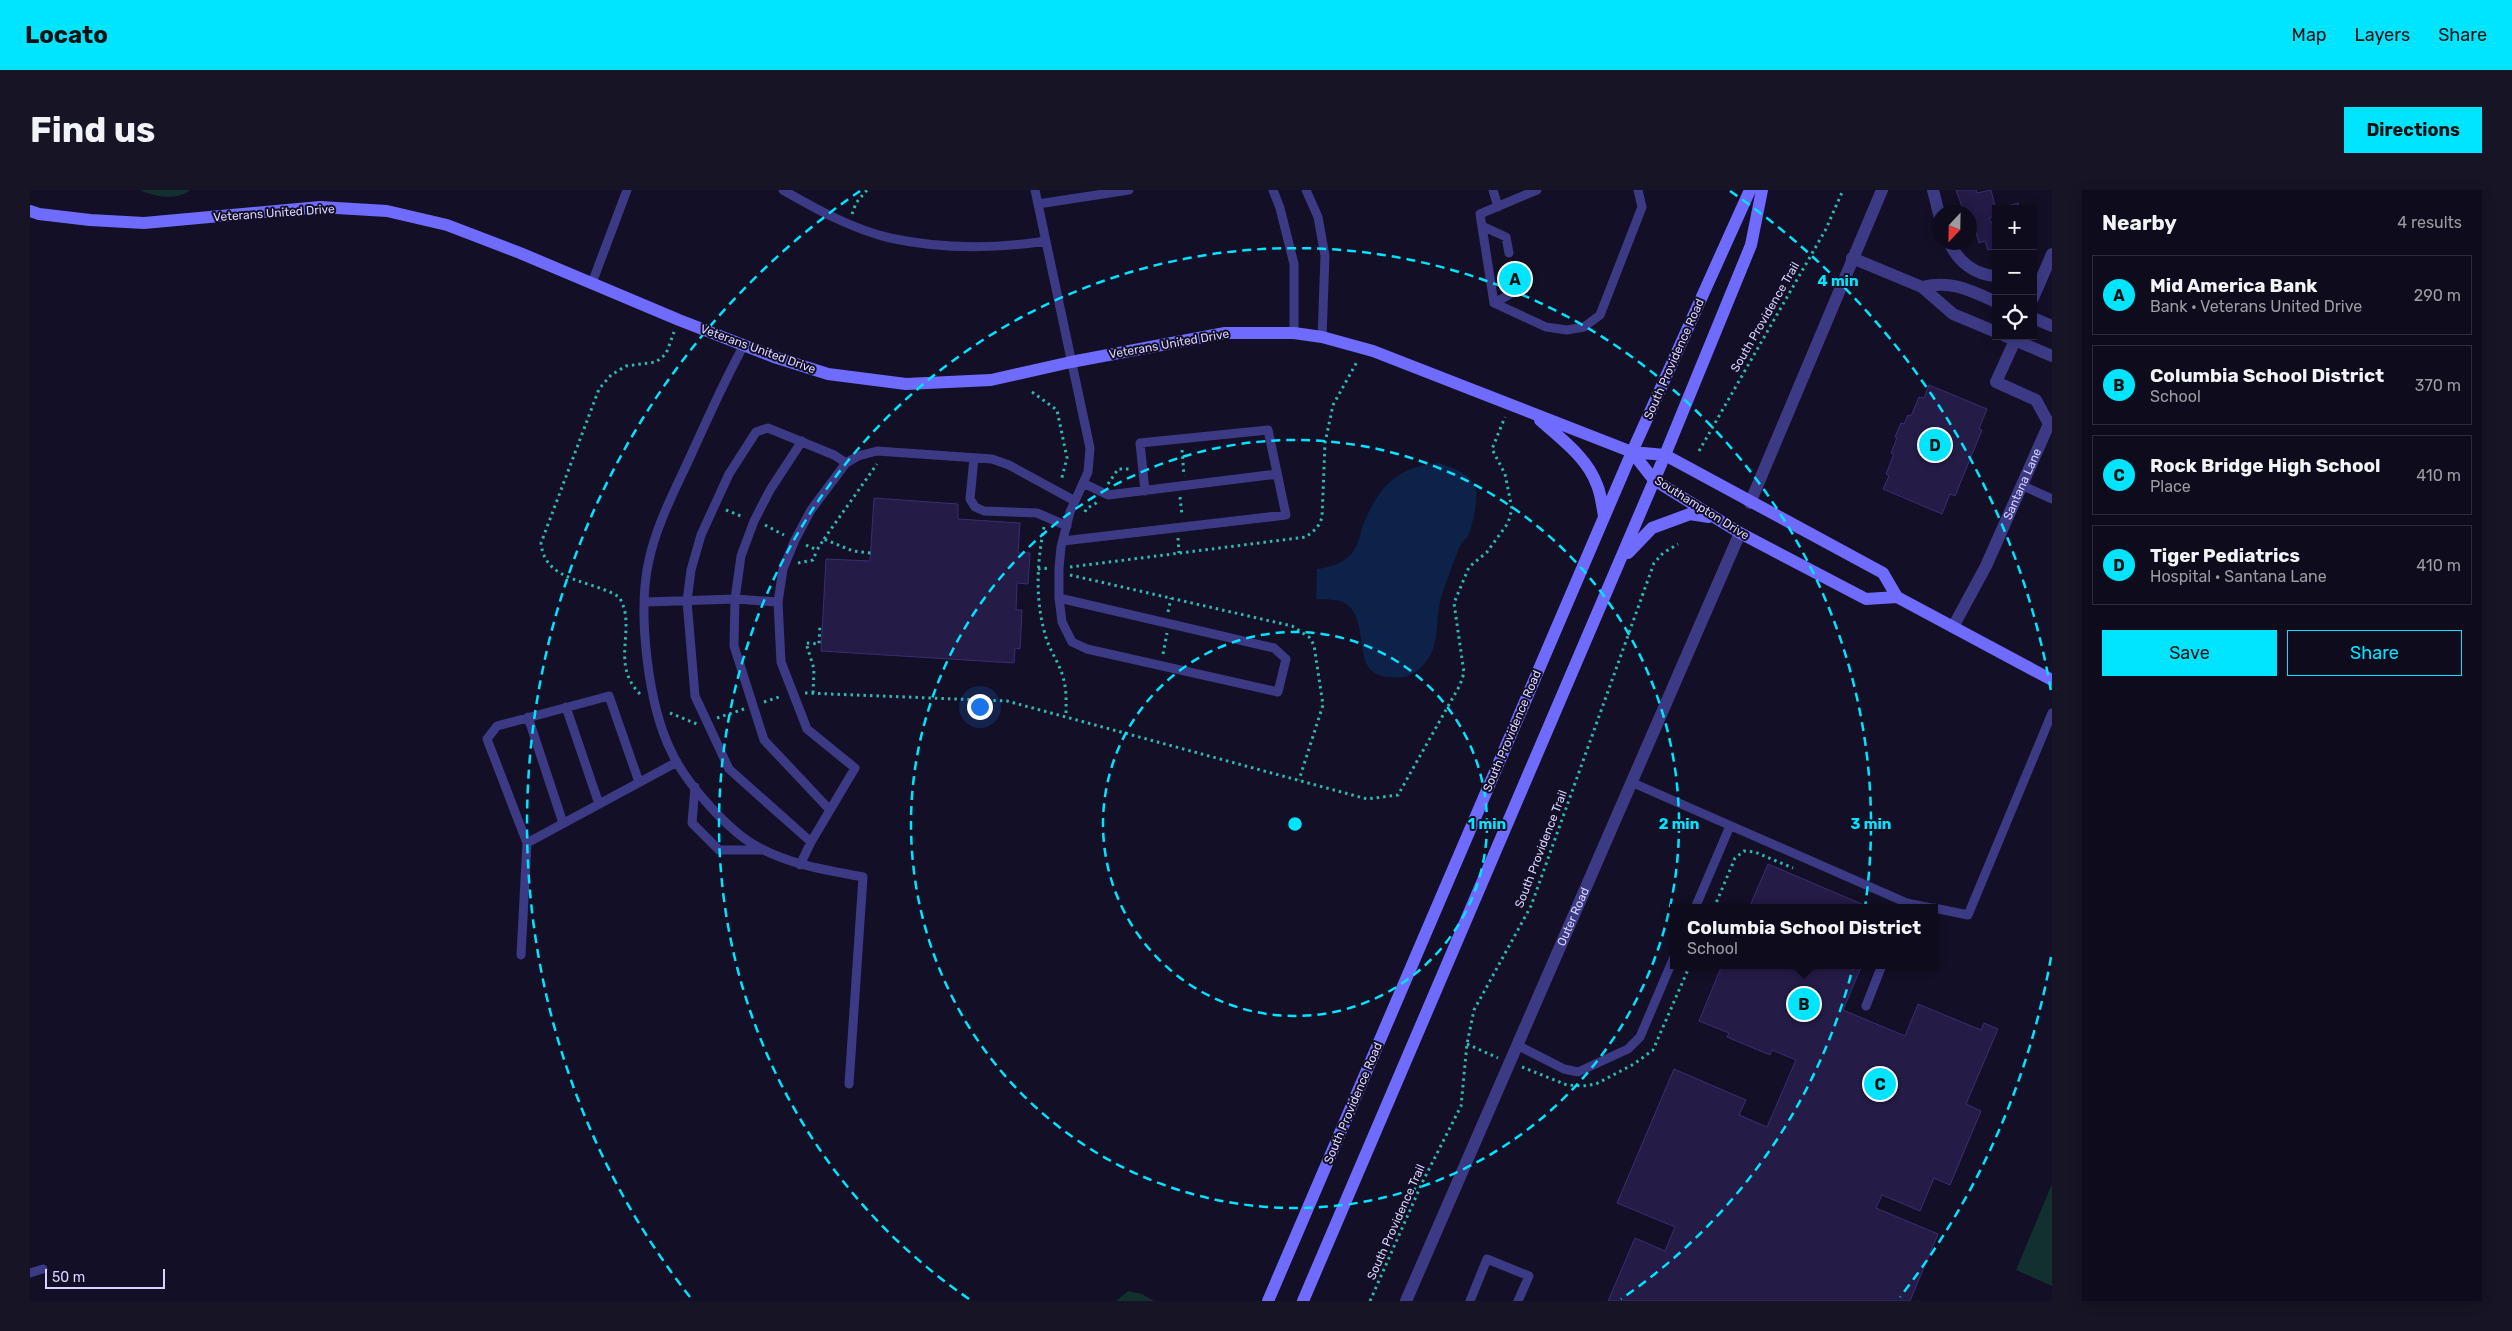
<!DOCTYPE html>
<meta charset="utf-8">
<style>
:root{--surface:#0e0b1c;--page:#171425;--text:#f1f3f6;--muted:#9b9ba3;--line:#2e2b3b;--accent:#00e5ff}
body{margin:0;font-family:Rubik,sans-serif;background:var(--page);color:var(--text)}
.controls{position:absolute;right:15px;top:15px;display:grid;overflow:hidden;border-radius:0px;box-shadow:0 2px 12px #0003}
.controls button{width:45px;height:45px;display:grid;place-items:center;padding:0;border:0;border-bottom:1px solid var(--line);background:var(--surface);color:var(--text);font:25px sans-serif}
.compass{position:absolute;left:1902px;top:15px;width:45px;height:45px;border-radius:50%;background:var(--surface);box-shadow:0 2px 12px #0003;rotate:202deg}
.scale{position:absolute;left:15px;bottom:12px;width:120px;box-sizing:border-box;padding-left:5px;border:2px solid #d9d4ff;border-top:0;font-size:14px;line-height:18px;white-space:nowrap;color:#d9d4ff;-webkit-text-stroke:4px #130f26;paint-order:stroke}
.you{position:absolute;left:949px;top:516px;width:18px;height:18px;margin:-12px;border:4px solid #fff;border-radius:50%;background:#1a73e8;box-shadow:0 0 0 8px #1a73e833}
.badge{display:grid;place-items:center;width:32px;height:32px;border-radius:50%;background:var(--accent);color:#111;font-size:16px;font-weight:700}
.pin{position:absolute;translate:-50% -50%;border:2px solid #fff;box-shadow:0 1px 5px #0006}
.popup{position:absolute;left:1640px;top:714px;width:268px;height:65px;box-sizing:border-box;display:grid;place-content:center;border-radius:0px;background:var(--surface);filter:drop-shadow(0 1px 4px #0005);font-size:16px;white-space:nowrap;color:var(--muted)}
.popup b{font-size:19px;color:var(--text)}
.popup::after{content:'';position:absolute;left:50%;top:100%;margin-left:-10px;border:10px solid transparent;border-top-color:var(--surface)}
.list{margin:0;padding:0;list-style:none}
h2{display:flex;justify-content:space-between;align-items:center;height:65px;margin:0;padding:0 20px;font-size:21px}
h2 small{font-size:16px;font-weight:400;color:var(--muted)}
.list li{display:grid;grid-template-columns:32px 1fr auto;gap:15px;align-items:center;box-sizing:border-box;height:80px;margin:0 10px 10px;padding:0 10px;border:1px solid var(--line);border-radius:0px}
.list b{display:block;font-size:19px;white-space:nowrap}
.list p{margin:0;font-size:16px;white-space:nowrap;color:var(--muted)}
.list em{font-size:16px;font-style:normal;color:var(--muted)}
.actions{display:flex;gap:10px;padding:15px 20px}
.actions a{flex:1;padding:11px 0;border:1px solid var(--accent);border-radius:0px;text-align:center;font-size:18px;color:var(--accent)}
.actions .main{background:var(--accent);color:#111}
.icon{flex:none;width:28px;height:28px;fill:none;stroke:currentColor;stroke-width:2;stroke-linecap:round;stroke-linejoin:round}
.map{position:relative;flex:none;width:2022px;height:1111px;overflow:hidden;border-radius:0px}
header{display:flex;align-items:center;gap:30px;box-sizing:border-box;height:70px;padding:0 25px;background:var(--accent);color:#111}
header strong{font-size:24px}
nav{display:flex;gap:28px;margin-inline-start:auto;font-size:18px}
.intro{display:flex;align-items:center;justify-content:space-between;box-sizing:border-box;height:120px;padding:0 30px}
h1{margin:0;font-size:35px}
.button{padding:12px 22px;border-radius:0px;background:var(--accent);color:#111;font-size:18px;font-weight:700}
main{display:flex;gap:30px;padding:0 30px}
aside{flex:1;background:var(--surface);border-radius:0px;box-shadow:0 2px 12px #0003}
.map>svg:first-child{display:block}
</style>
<header>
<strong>Locato</strong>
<nav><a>Map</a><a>Layers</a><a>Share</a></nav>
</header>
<div class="intro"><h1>Find us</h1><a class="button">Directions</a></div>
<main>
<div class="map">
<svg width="2022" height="1111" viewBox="0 0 2022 1111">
<rect width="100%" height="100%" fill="#130f26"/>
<path fill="#12302f" d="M110 0H160C147 11 124 7 110 0Z
M2022 994V1096L1986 1080Z
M1098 1101 1112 1104 1124 1111H1086Z"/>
<path fill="#0c2248" d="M1409 273C1423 278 1443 284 1446 301 1448 309 1442 339 1438 346 1435 350 1431 353 1429 358 1423 374 1416 391 1411 408 1406 425 1409 448 1401 464 1396 474 1384 486 1373 487 1315 493 1343 441 1319 416 1311 408 1296 410 1286 409L1287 379C1301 377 1316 373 1324 360 1329 353 1330 343 1333 335 1349 297 1366 277 1409 273Z"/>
<path fill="#241b47" stroke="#3b2d73" d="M1926 0H1946L1947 3 1961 0 1965 16 1962 17 1964 26 1959 28 1961 33 1966 32V58L1958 60 1955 51 1949 53 1941 25 1940 22H1934Z
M1988 13 1990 19H1970V18Z
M1899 195 1957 219 1949 239 1952 240 1925 306 1920 304 1912 324 1853 299 1859 286 1856 284 1864 264 1861 263 1867 248 1865 247 1871 233 1874 234 1878 225 1881 226 1889 207 1894 208Z
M844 308 928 314V329L990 333 988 363H1000L998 394 987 393 986 420H992L990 459 985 458 984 473 791 461 796 369 840 371Z
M1738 674 1841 718H1719Z
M1692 775H1832L1813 820 1875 846 1888 814 1951 840 1954 833 1968 839 1936 914 1951 921 1920 995 1904 988 1890 1021 1852 1005 1846 1018 1908 1044 1880 1111H1578L1605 1048 1635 1061 1645 1037 1587 1013 1644 879 1716 910 1709 925 1737 937 1766 870 1742 860 1740 865 1697 847 1699 843 1669 831Z"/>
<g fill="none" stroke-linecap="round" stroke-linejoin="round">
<path stroke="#2fb8b0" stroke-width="3" stroke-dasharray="2.5 4" stroke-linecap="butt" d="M822 24 826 13 837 0
M1002 202 1027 220 1037 268 1031 291
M1152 260 1154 286
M1669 261 1796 39 1813 0
M1078 294 1088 279H1101
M1150 307 1152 325
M696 320 713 327
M1055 322 1056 319 1068 312
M735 335 754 345
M1014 337C1007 372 1005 409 1015 444 1019 460 1029 472 1033 487 1037 500 1036 513 1036 526
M1148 348 1149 363
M794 349 847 274
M776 355 787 360 794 349 823 361 841 363
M768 373 783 370 787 360
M1040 377 1276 347 1287 338 1292 328 1295 253 1303 215 1328 170
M1008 379 1019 378
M1040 385 1262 436 1279 447 1284 455 1293 515 1269 590
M1138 422 1141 408
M1133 464 1137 443
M775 503 977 511 1337 609 1368 605 1430 495 1434 483 1424 413 1439 377 1457 362 1478 333 1482 319 1475 284 1462 259 1475 227
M783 503 784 479 776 453 789 454 790 434
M610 504C579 473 608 437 589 407 561 389 515 393 511 353L569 199 581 185 596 176 626 172 636 164 644 142
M734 512 752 506
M640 523 667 534
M687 528 714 519
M1684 718 1705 668 1714 661 1725 662 1763 678
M1437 854 1468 868
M1492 877 1537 895 1553 896 1566 894 1604 874 1623 860 1660 775
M1340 1111 1392 993 1431 916 1437 854 1444 820 1501 716 1624 373 1633 363 1648 354"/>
<path stroke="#3d3a85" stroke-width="9" d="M753 0C786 19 822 39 860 48 911 59 964 59 1016 51
M1005 0 1060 258 1058 282 1040 322 1031 357 1029 378V408L1032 432 1042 452 1057 459 1248 502 1256 469 1244 458 1029 408
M1243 0 1250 18 1264 74V143
M1276 0 1288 27 1295 66 1292 147
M1463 0 1468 17
M1507 0 1450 24 1464 113 1516 137 1537 140 1554 137 1570 125 1612 17 1608 0
M1008 14 1099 0
M1452 36 1476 47 1479 63
M562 93 597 0
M1464 113 1484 102 1483 94
M714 155C694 191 678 228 661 265 646 298 627 333 619 370 607 422 618 516 642 563 656 593 699 642 728 657 761 675 796 680 833 687L819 894
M772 251 740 300 724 331 711 366 705 409 704 456 734 550 799 619
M944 268 940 309 945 317 954 321 1007 323 1037 336
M816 273 781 320 765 350 753 379 748 412 751 472 777 539 825 578 781 652 699 579 665 506 657 411 661 380 671 345 699 284 726 242 738 238 804 265 816 273 828 266 847 261 962 269 979 275 1045 311
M1053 293 1078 305 1247 284
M1993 296 2022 309
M1033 351 1256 325 1238 240 1110 253 1115 301
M616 412 705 409 748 412
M536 517 569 614
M498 527 533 633
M609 592 579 506 467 536 457 549 497 653C547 626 597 599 647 572
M1601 592 1877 713 1875 718
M665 597 662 633 689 660H732
M770 675 781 652
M1877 713 1901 718
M1665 718 1700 636
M1904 718 1938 725 2022 523
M491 765 497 653
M1836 816 1852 775
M1487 855 1534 879 1548 882 1598 859 1610 847 1644 767
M0 1083 13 1079
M1440 1111 1457 1069 1499 1086 1488 1111"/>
<g stroke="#3d3a85" stroke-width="12">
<path d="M1903 0 1910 28"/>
<path d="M1919 52C1928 71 1944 85 1966 86"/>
<path d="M1822 68 1892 97 1923 124 1966 142"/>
<path d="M1892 97C1921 90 1940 100 1966 112"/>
<path d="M2003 108 2022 64"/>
<path d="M2003 128 2022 136"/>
<path d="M1975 146 2022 166"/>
<path d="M1720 313 1852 0"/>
<path id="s1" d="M1923 437 1956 376 2019 234 2006 210 1966 192 1987 146"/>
<path id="s2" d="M1376 1111 1710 343"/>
</g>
<path stroke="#6f6bff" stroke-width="12" d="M0 21 9 24 60 30 114 33 290 17 357 21 417 35 490 63 649 130 744 167 798 184 876 194 961 190 1041 172 1195 143H1264L1292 147 1343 161 1602 262 1635 265 1853 383 1867 407 2022 490
M1510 230C1531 249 1557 267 1567 295 1571 304 1572 316 1574 326
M1602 262 1624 290 1710 343 1836 409 1867 407
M1598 363 1622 338 1660 324 1679 327
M1238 1111 1602 262 1720 0
M1273 1111 1635 265 1721 55 1732 0"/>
</g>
<g fill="none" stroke="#00e5ff" stroke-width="2.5" stroke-dasharray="9 6">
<circle cx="1265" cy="634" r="192"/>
<circle cx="1265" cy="634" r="384"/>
<path d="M939 1109A576 576 0 1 1 1591 1109"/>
<path d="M2021 767A768 768 0 0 1 1870 1107M660 1107A768 768 0 0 1 830 1M1700 1A768 768 0 0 1 2021 501"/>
</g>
<g text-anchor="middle" stroke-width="4" stroke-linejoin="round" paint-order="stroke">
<g font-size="12" fill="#d9d4ff" stroke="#130f26">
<text transform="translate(244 23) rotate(-4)" y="4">Veterans United Drive</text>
<text transform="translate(1735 127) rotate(-60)" y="4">South Providence Trail</text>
<text transform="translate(1139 154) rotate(-10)" y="4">Veterans United Drive</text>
<text transform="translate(728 159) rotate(20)" y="4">Veterans United Drive</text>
<text transform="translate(1644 169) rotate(-66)" y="4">South Providence Road</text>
<text dy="4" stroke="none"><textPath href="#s1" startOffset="159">Santana Lane</textPath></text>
<text transform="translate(1672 318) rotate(32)" y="4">Southampton Drive</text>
<text transform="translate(1482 541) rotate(-67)" y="4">South Providence Road</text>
<text transform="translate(1511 659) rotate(-69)" y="4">South Providence Trail</text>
<text dy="4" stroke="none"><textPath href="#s2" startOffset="419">Outer Road</textPath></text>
<text transform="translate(1323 913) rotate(-67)" y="4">South Providence Road</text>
<text transform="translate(1366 1032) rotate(-66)" y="4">South Providence Trail</text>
</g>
</g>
<circle cx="1265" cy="634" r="8" fill="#00e5ff" stroke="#130f26" stroke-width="2.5"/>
<g font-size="15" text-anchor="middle" font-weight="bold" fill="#00e5ff" stroke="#130f26" stroke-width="4" stroke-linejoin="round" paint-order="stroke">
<text x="1808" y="96">4 min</text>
<text x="1457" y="639">1 min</text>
<text x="1649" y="639">2 min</text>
<text x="1841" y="639">3 min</text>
</g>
</svg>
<div class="controls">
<button>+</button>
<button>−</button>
<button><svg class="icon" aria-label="locate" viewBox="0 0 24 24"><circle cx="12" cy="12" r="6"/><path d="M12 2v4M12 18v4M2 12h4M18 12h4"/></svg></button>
</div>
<svg class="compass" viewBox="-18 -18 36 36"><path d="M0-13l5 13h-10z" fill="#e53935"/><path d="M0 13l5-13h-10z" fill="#9b9ba3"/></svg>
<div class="scale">50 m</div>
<div class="you"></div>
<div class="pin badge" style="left:1485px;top:89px">A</div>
<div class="pin badge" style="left:1774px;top:814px">B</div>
<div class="popup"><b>Columbia School District</b>School</div>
<div class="pin badge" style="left:1850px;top:894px">C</div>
<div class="pin badge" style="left:1905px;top:255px">D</div>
</div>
<aside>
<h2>Nearby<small>4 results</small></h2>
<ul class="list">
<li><span class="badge">A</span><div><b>Mid America Bank</b><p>Bank · Veterans United Drive</p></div><em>290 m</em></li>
<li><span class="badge">B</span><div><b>Columbia School District</b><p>School</p></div><em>370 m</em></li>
<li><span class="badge">C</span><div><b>Rock Bridge High School</b><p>Place</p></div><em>410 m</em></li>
<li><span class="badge">D</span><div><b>Tiger Pediatrics</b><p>Hospital · Santana Lane</p></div><em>410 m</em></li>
</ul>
<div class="actions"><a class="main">Save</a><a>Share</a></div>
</aside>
</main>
